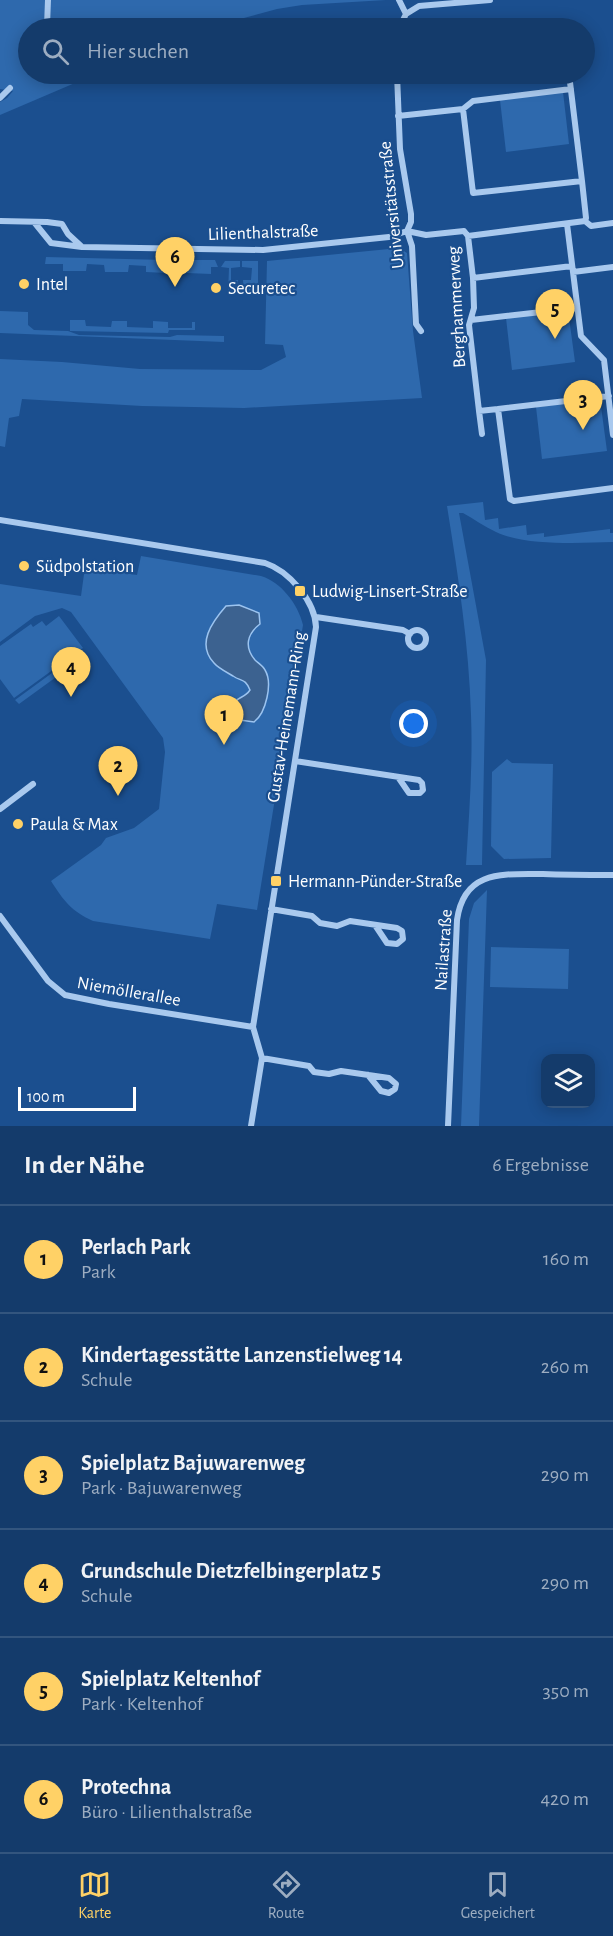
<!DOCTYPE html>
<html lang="de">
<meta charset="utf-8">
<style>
:root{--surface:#143b6b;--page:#1d4271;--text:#f1f3f6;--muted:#9dadc1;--line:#33557e;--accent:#ffd166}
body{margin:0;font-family:"Alegreya Sans",sans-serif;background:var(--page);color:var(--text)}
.controls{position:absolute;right:18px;bottom:18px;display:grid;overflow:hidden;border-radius:12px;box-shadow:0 3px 15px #0003}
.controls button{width:54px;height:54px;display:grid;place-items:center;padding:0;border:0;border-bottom:2px solid var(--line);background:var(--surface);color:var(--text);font:30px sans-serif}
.scale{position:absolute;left:18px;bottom:15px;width:118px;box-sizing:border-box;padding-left:6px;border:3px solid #fff;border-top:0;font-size:16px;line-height:21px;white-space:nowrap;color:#fff;-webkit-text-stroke:4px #1b4f8f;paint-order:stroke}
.you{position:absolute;left:414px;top:724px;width:21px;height:21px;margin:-15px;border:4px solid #fff;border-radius:50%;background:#1a73e8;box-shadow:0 0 0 9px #1a73e833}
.badge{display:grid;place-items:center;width:39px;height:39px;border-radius:50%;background:var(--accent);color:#111;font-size:20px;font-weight:700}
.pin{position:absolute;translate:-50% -50px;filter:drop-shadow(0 2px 3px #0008)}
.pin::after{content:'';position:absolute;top:32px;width:21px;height:18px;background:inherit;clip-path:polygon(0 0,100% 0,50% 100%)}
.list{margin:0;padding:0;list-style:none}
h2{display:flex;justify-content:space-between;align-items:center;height:78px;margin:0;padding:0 24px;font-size:26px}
h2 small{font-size:20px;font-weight:400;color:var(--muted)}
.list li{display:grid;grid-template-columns:39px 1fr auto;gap:18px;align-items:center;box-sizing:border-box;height:108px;padding:0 24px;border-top:2px solid var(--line)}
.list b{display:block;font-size:22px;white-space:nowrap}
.list p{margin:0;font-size:20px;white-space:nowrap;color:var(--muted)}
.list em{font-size:20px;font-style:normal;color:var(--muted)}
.icon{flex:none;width:33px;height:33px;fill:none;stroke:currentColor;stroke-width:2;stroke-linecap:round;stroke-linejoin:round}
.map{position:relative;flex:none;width:613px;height:1126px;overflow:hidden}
.search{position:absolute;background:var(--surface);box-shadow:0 3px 15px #0003;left:18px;right:18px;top:18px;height:66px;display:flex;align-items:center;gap:15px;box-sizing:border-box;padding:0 21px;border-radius:33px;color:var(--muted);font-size:22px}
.sheet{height:726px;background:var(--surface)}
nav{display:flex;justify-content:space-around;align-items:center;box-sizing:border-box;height:84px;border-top:2px solid var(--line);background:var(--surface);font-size:16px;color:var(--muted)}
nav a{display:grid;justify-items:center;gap:3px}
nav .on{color:var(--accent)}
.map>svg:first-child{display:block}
</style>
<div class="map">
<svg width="613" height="1126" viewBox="0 0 613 1126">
<rect width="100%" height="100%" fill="#1b4f8f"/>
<path fill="#2e69ad" d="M0 0H386L302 5 277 9 207 28H28V74H96L0 115V102L7 98 13 91 0 89Z
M563 92 569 144 506 152 500 100Z
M399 248 407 253 413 331 422 398 244 408 142 406 22 399 19 416 9 418 5 447 0 446V359L62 362 140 369 261 370 286 357 283 345 265 344 267 261Z
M46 257 166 260V273L146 272V266L129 265 128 272H105L104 265 87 264 86 271H63V264H45Z
M183 260H215L218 267H211V274L187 273V267L180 266Z
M225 261H240V267L231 268V280H238L236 294H228L229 268 221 267Z
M242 261H258V294H244L243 280H251L252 268 242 267Z
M568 310 575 362 512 370 506 318Z
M0 311 28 312V325L34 330 68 331 79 335 170 337 177 335 224 336V342L0 333Z
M70 320H85L86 326 111 327 112 321H127V327L153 328V321L168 322V328H192V322H195V330H169L168 333 70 331Z
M600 399 607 451 542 459 536 407Z
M483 502 485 520 498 518 499 529 526 525 527 535 544 533V537L610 529V533H613V542C580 543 526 546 496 532 485 527 474 519 463 513H459L486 660 482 865H466C469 815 473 765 471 715 469 645 458 575 447 506Z
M141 556 261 576C281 582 298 604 303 625L257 910 217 904 210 939 93 921C71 911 64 901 51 881L101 845 106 838 134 828 159 809 165 752 163 738 71 612 62 608 35 616 0 642V584L81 596 85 567 137 575Z
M59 616 83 648 14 698 0 679V646L31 624 33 627 42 621 46 626Z
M78 654 81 659 19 704 15 700Z
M507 759 512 763 553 764 551 858 504 859 491 846 492 772Z
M487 890 479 1126H461L469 919 474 903Z
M491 947 569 949 568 989 490 987Z"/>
<path fill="#3c6290" stroke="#9cc4f0" stroke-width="1.5" d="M239 605 259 613 260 624C247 634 244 647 255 660 258 663 263 666 265 670 273 683 266 713 254 722L240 720 233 713C233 694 243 701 250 690 245 678 242 682 233 676 228 673 218 668 214 663 196 644 212 622 226 606Z"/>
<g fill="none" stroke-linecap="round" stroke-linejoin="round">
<path stroke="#a9c9ee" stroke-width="6" d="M399 0 406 14
M47 26 48 0
M399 28 406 14 419 6 490 0
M397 74 400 149 411 214V222L407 231
M0 98 10 88
M463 109 473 193 582 181 569 74
M398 116 463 109 473 101 571 89
M582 181 586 218 585 221
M0 221 47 222 62 224 68 234 81 246
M34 222 51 243 82 247 263 250 389 237 407 231
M567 224 581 336 604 360 613 435
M407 231 426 235 464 231 468 236 473 278 474 308 469 325 479 411 498 409 510 499 514 501 613 488
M407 231 412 246 416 324 421 331
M468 236 585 221 591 226 613 223
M573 272 613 267
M473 278 572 266
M471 320 577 308
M498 409 609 396
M479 411 482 434
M0 520 265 563C289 571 315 601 316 627L253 1027 262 1058 251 1126
M316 617 403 630 410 634
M408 639a9 9 0 1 1 18 0a9 9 0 1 1-18 0Z
M295 761 419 780 422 783 423 790 420 793H409L398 777
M0 809 33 784
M271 909 312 916 320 923 337 926 350 921 397 928 402 931 403 939 397 944 387 943 375 925
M0 916 48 981 65 995 109 1004 253 1027
M262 1058 309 1066 314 1072 329 1074 341 1071 389 1078 396 1084 395 1089 389 1093 381 1091 368 1075
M448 1126 457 920C464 870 502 874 543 874 566 875 590 875 613 875"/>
</g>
<g fill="#ffd166" stroke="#1b4f8f" stroke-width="2">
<circle cx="24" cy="284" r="6"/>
<circle cx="216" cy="288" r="6"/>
<circle cx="24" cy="566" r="6"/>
<rect x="294" y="585" width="12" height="12" rx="3"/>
<circle cx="18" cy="824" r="6"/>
<rect x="270" y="875" width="12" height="12" rx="3"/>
</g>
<g text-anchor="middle" stroke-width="4.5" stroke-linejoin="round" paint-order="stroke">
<g font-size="18" fill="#fff" stroke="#1b4f8f">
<text transform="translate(391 205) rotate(-96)" y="6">Universitätsstraße</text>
<text transform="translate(263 232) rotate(-2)" y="6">Lilienthalstraße</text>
<text transform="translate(456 307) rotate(-93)" y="6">Berghammerweg</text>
<text transform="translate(286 717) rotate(-81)" y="6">Gustav-Heinemann-Ring</text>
<text transform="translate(443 950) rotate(-86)" y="6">Nailastraße</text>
<text transform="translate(129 991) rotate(10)" y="6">Niemöllerallee</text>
</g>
<g font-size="18" fill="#fff" stroke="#1b4f8f" text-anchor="start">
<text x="36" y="290">Intel</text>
<text x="228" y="294">Securetec</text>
<text x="36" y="572">Südpolstation</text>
<text x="312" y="597">Ludwig-Linsert-Straße</text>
<text x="30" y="830">Paula &amp; Max</text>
<text x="288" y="887">Hermann-Pünder-Straße</text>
</g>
</g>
</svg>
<div class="controls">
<button><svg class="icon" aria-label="layers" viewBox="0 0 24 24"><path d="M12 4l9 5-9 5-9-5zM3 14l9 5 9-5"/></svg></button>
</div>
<div class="scale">100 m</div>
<div class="you"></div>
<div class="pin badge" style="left:224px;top:745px">1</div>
<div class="pin badge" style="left:118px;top:796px">2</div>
<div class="pin badge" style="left:583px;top:430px">3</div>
<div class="pin badge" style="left:71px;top:697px">4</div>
<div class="pin badge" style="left:555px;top:339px">5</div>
<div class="pin badge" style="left:175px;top:287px">6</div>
<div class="search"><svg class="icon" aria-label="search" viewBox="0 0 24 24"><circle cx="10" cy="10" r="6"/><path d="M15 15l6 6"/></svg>Hier suchen</div>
</div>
<section class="sheet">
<h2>In der Nähe<small>6 Ergebnisse</small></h2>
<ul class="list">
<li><span class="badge">1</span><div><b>Perlach Park</b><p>Park</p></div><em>160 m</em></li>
<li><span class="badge">2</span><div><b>Kindertagesstätte Lanzenstielweg 14</b><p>Schule</p></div><em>260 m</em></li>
<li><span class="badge">3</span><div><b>Spielplatz Bajuwarenweg</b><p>Park · Bajuwarenweg</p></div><em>290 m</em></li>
<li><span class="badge">4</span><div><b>Grundschule Dietzfelbingerplatz 5</b><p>Schule</p></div><em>290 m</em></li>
<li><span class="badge">5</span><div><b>Spielplatz Keltenhof</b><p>Park · Keltenhof</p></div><em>350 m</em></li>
<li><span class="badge">6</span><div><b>Protechna</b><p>Büro · Lilienthalstraße</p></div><em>420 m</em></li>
</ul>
</section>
<nav>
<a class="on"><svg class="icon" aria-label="map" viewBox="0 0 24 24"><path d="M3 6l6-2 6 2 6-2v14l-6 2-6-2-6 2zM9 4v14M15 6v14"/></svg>Karte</a>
<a><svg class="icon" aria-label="directions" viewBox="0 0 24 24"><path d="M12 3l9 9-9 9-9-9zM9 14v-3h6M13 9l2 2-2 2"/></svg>Route</a>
<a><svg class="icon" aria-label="saved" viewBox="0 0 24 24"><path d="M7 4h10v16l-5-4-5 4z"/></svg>Gespeichert</a>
</nav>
